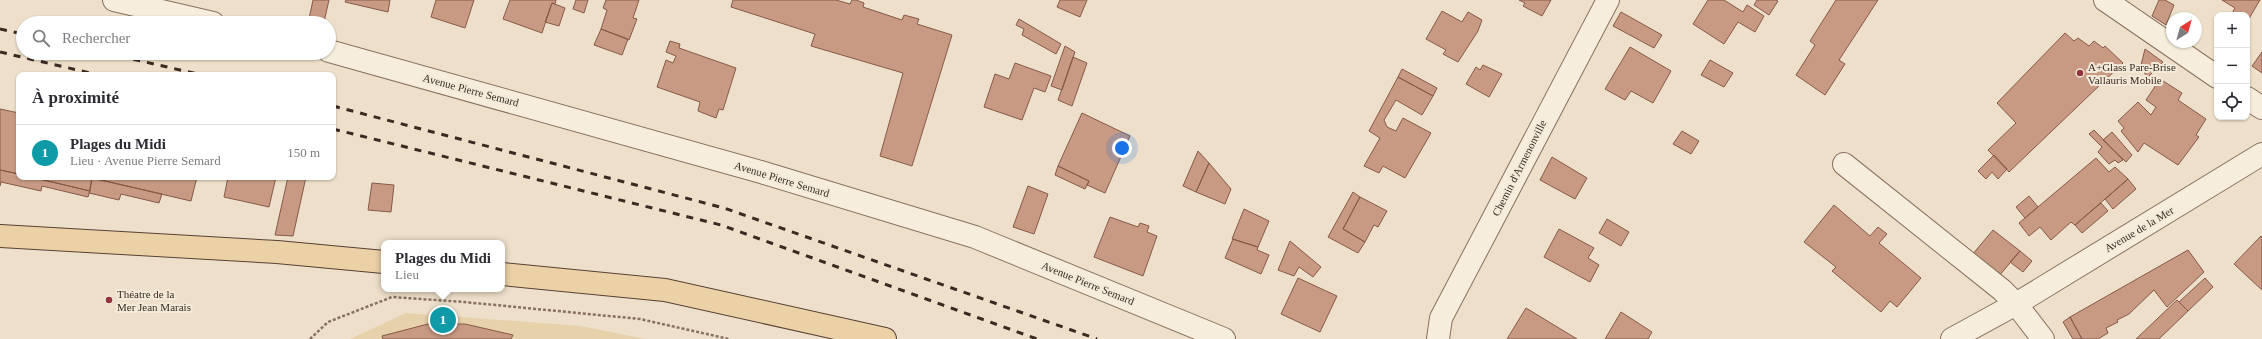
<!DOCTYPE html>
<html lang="fr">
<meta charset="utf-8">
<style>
:root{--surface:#fff;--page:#f2f2f3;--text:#2b2b33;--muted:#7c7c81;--line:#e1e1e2;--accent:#111827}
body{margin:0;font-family:"Times New Roman",serif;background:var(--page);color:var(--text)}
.controls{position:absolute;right:12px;top:12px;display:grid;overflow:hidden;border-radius:8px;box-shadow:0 1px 3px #0004}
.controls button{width:36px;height:36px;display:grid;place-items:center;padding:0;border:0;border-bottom:1px solid var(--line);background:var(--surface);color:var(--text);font:20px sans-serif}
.compass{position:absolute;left:2166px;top:12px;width:36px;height:36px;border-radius:50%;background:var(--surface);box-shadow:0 1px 3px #0004;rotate:37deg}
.you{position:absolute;left:1122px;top:148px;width:14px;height:14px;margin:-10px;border:3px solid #fff;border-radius:50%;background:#1a73e8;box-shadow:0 0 0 6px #1a73e833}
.badge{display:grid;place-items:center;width:26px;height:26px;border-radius:50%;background:var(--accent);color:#fff;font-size:13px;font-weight:700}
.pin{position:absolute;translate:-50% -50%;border:2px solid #fff;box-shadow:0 1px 4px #0006}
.popup{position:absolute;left:381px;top:240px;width:124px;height:52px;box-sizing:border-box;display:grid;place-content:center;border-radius:8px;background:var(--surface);filter:drop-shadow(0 1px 3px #0005);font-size:13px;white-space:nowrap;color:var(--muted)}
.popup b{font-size:15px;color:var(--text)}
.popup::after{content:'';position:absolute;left:50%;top:100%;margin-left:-8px;border:8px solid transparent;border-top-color:var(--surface)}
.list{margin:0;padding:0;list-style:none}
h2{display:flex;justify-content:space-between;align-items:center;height:52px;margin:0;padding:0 16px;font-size:17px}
h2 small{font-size:13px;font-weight:400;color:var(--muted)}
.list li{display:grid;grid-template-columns:26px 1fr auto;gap:12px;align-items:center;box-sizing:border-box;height:56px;padding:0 16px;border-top:1px solid var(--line)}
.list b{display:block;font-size:15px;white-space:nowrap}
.list p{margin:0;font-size:13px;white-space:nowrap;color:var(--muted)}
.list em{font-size:13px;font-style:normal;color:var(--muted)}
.icon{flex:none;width:22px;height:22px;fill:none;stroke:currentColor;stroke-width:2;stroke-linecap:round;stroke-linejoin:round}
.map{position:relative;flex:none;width:2262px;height:339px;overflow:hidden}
.search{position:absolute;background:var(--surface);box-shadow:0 1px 3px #0004;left:16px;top:16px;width:320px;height:44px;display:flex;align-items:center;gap:10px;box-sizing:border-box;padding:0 14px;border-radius:22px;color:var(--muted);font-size:15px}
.panel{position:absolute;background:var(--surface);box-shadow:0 1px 3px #0004;left:16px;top:72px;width:320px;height:108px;border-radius:8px}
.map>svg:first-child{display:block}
</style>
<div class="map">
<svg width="2262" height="339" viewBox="0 0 2262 339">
<rect width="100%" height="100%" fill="#eddfca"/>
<path fill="#e6d1aa" d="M406 313 581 326 645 339H350Z"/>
<path fill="#c89a83" stroke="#865a47" d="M313 0H329L324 22 309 19Z
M346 0H390L388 12 345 2Z
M436 0H474L465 28 431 17Z
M510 0H556L555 4 552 3 542 33 503 19Z
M576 0H588L584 13 573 9Z
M606 0H639L633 18 637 19 629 40 601 29 607 10 603 8Z
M733 0H836L850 4 852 0H856L864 3 863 7 902 20 904 15 919 19 917 24 952 35 912 166 880 156 903 73 811 46 815 34 731 7Z
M1060 0H1087L1080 17 1057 7Z
M1519 0H1551L1542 16 1523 6 1525 3Z
M1708 0H1724L1743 12 1747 5 1764 16 1755 32 1738 22 1724 44 1693 24Z
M1757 0H1776L1778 1 1769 15 1754 5Z
M1836 0H1878L1839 60 1845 64 1825 95 1796 75 1815 45 1810 41Z
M2159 0H2165L2174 5 2166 25 2152 16Z
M2222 0H2260L2247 22V15H2231L2235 8Z
M552 3 565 8 559 26 545 22Z
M1442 11 1462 22 1468 12 1482 20 1478 31 1458 62 1443 54 1446 50 1426 39Z
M1621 12 1662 35 1654 48 1613 26Z
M1019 19 1061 44 1056 54 1022 35 1024 29 1016 25Z
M601 29 628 39 622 55 594 45Z
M2065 33 2074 41 2078 38 2089 46 2094 41 2103 48 2105 46 2123 63 2009 172 1988 150 2016 123 1997 103Z
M670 41 680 44 679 48 736 68 723 110 719 109 716 118 698 111 700 102 657 87 666 60 673 63 676 56 666 52Z
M1065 46 1075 52 1062 90 1051 86Z
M1630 47 1671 71 1653 103 1631 91 1625 100 1605 89Z
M2145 49 2163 62 2147 78 2141 65Z
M2262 52V73L2252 66Z
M1073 57 1087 63 1072 106 1058 100Z
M1710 60 1733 73 1724 87 1701 75Z
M1015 63 1051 76 1045 92 1034 88 1022 120 984 107 995 74 1009 79Z
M1483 65 1502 74 1489 97 1466 84 1476 67 1480 70Z
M1402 69 1437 88 1433 96 1398 77Z
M1398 77 1433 96 1422 115 1396 100 1384 120 1387 127 1396 131 1403 118 1431 133 1405 178 1383 166 1379 173 1364 166 1380 138 1369 131Z
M2160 79 2182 93 2178 100 2206 119 2196 135 2199 137 2178 165 2144 143 2138 152 2121 131 2124 128 2118 121 2138 102 2151 115 2156 107 2146 100Z
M0 109 19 113V174L0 170Z
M1082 113 1130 136 1105 193 1087 185 1089 181 1058 166Z
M2094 130 2123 160 2118 163 2115 160 2109 164 2098 152 2102 147 2089 134Z
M1682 131 1699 141 1691 154 1673 144Z
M2112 132 2132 155 2126 162 2103 140Z
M1198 151 1209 163 1196 192 1183 186Z
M1994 155 2007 169 1998 179 1992 172 1986 179 1978 171Z
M1552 157 1587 178 1575 199 1540 180Z
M2096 158 2109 172 2115 167 2128 179 2075 225 2071 222 2051 240 2040 227 2029 236 2019 223Z
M1209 163 1231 189 1225 204 1196 192Z
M1058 166 1089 181 1085 189 1055 175Z
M0 170 19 174V177H31L90 191 88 197 42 186 41 191 1 182 0 186Z
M31 177H197L191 201 92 178 90 191Z
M228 177H276L269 207 224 197Z
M288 177H306L293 236 275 235Z
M92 178 162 194 159 203 121 194 119 200 89 193Z
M2128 179 2136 189 2113 209 2105 199Z
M372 183 394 185 391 212 368 210Z
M1028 186 1048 194 1034 234 1013 227Z
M1353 192 1360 197 1343 229 1365 242 1358 253 1328 237Z
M2029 196 2038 207 2025 218 2016 207Z
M1360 197 1387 211 1378 227 1374 225 1365 242 1343 229Z
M2101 203 2108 211 2082 233 2075 225Z
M1834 205 1870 236 1878 227 1887 234 1879 243 1921 278 1897 307 1890 301 1881 312 1832 271 1836 267 1804 242Z
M1244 209 1269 221 1258 247 1232 239Z
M1110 217 1138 227 1140 223 1149 226 1147 232 1157 236 1143 276 1094 257Z
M1607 219 1629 232 1621 246 1599 233Z
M1559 229 1594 248 1588 258 1599 265 1590 282 1544 257Z
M1993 230 2020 251 1999 276 1972 255Z
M2261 236 2262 237V290L2234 264Z
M1233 239 1258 247 1257 250 1269 255 1261 274 1225 258Z
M1290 241 1321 267 1313 277 1299 267 1294 276 1278 270Z
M2188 250 2204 272 2167 307 2154 290 2129 314 2117 320 2118 322 2106 328 2108 333 2098 339H2082L2070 317Z
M2020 251 2032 261 2023 272 2010 262Z
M1298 278 1337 296 1320 332 1281 314Z
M2205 278 2213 287 2188 311 2179 302Z
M2177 300 2188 311 2159 339H2136Z
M1526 308 1577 339H1507Z
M1621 312 1652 332 1648 339H1605Z
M2070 317 2082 339H2073L2063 322Z
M428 324H465L513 335 511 339H383L382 336Z"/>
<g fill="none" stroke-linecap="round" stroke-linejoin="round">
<g stroke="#88725f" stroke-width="24">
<path id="minor" d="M114 0 213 23
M2105 0 2217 77
M329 51 761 172 975 237 1224 339
M2247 98 2262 108
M1844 164 2002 290 2016 304 2043 339
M1438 339 1441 318 1608 0
M1952 339 2016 304 2262 154"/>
</g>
<g stroke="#574133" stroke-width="24">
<path id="major" d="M0 236 277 252 384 262
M502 274 665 290 885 339"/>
</g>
<path stroke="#88725f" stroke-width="2.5" stroke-dasharray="3 2" stroke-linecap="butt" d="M310 339 328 322 392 297 464 302 640 319 729 339"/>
<use href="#minor" stroke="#f7eddd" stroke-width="22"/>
<use href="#major" stroke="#ecd0a6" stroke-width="22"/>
<path stroke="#3a2b22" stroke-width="3" stroke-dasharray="7 7" stroke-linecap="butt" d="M0 29 23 34
M0 52 99 75
M106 53 202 75
M333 106 724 208 1097 339
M333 129 721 225 1037 339"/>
</g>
<g fill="#94333c" stroke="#f4eada" stroke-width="1.5">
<circle cx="2080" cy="73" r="4"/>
<circle cx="109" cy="300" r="4"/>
</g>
<g text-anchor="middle" stroke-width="4" stroke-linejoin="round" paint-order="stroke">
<g font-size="11" fill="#3a2b22" stroke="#f4eada" text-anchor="start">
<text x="2088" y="71">A+Glass Pare-Brise<tspan x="2088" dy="13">Vallauris Mobile</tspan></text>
<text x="117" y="298">Théatre de la<tspan x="117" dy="13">Mer Jean Marais</tspan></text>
</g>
<g font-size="11" fill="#3a2b22" stroke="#f4eada">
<text transform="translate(471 90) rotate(15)" y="4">Avenue Pierre Semard</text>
<text transform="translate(1519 168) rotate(-63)" y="4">Chemin d'Armenonville</text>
<text transform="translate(782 179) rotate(17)" y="4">Avenue Pierre Semard</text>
<text transform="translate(2139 229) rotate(-31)" y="4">Avenue de la Mer</text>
<text transform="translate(1088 283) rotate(22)" y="4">Avenue Pierre Semard</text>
</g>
</g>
</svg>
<div class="controls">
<button>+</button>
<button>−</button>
<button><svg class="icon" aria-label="locate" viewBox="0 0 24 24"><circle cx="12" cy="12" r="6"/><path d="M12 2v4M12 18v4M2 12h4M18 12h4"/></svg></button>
</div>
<svg class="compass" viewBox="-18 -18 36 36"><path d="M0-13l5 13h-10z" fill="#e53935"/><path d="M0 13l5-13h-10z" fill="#7c7c81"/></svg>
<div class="you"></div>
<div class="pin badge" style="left:443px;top:320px;background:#0f9aa8">1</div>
<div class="popup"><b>Plages du Midi</b>Lieu</div>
<div class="search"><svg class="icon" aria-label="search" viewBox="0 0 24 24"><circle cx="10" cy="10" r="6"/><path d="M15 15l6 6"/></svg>Rechercher</div>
<section class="panel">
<h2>À proximité<small></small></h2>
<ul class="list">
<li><span class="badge" style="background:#0f9aa8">1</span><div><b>Plages du Midi</b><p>Lieu · Avenue Pierre Semard</p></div><em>150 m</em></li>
</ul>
</section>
</div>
